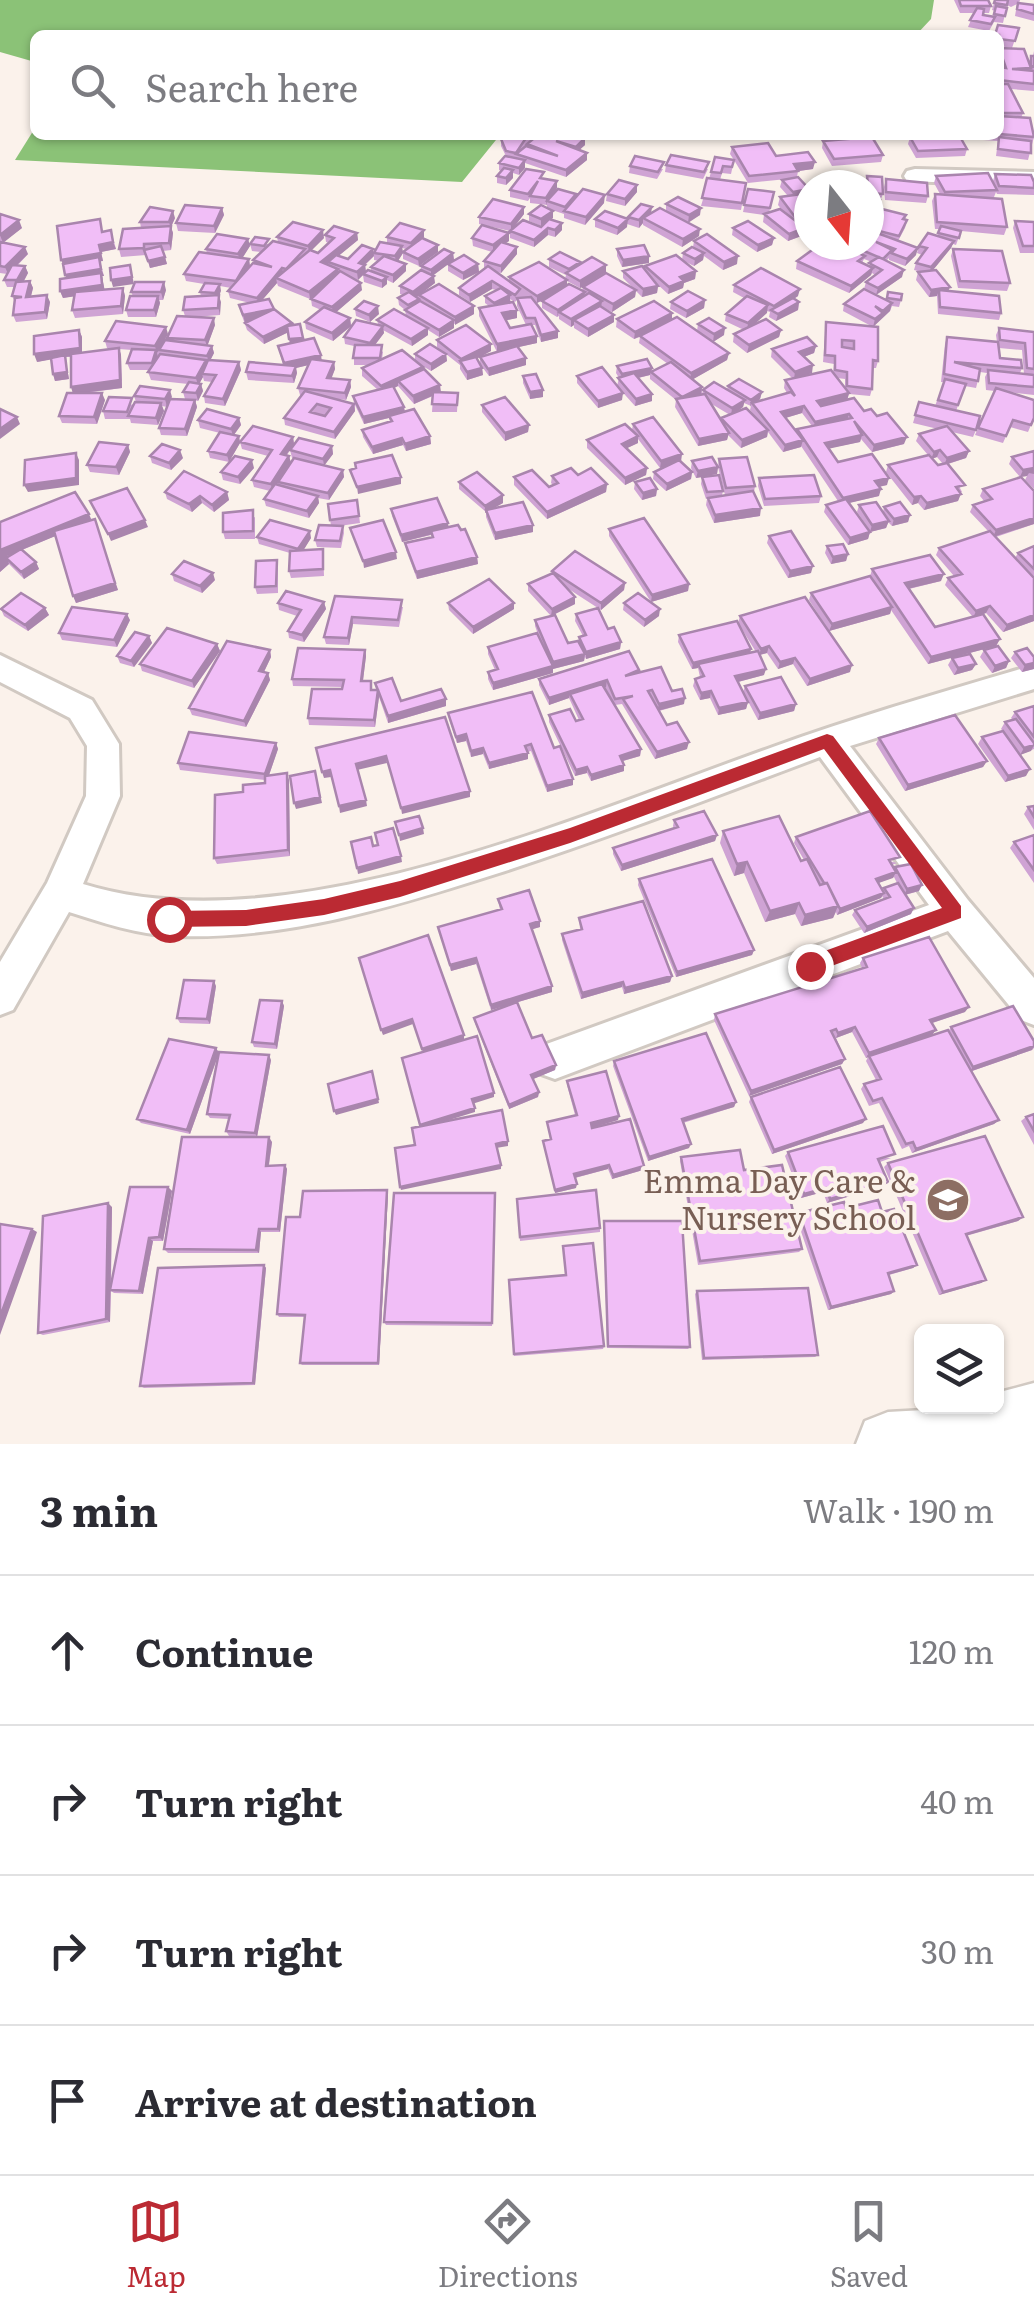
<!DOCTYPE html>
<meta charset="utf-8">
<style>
:root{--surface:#fff;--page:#f2f2f3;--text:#2b2b33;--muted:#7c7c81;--line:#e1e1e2;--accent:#bb2a33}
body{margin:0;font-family:Literata,serif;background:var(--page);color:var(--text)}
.controls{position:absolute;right:30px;bottom:30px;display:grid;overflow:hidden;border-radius:15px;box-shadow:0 2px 8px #0004}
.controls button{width:90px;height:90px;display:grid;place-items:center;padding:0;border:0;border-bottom:2px solid var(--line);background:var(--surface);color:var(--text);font:50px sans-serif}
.compass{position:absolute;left:794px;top:170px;width:90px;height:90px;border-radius:50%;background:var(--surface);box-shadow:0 2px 8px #0004;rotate:163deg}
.stop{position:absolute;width:30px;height:30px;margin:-22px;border:8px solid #bb2a33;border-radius:50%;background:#fff}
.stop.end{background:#bb2a33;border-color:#fff;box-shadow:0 2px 10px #0008}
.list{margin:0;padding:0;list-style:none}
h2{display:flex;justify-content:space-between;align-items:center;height:130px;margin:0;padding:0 40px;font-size:42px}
h2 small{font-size:32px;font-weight:400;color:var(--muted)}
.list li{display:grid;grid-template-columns:65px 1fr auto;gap:30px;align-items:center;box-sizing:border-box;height:150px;padding:0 40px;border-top:2px solid var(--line)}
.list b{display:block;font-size:38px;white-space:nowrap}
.list em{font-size:32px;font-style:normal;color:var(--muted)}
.icon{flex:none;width:55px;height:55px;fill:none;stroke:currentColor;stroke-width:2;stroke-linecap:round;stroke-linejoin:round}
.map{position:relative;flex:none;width:1034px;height:1444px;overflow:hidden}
.search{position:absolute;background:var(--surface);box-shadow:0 2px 8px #0004;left:30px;right:30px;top:30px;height:110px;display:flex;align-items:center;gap:25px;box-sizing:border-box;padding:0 35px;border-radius:15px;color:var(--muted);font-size:38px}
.sheet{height:730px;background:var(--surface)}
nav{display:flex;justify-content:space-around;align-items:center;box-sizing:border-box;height:140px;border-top:2px solid var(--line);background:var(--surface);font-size:28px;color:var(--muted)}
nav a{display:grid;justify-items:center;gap:5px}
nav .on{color:var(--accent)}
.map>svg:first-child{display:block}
</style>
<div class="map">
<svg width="1034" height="1444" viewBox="0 0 1034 1444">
<rect width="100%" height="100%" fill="#fbf2eb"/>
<path fill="#8bc277" d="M0 0H934L931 19 916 35H35V62L0 52Z
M35 128V135H500L462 182 15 160Z"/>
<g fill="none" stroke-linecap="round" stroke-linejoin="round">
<g stroke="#d1c9c2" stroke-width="6">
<path id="street" d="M915 169 1034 172V186L907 181 904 176 907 171Z
M0 655 92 700 119 744 120 796 83 884C286 947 578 816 773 747 859 716 946 691 1034 665V689L850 746 968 900 1034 978V1025L1021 1020 948 931 555 1079 541 1074 535 1060 541 1046 929 905 820 757C713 797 607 838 499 873 393 907 285 940 173 936 137 934 103 923 69 912L13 1010 0 1015V962L47 883 86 796 87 746 70 718 0 682Z"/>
</g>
<g stroke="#d1c9c2" stroke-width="5">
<path id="secondary" d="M1034 1383V1444H856L865 1421 888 1412 996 1406V1393Z"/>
</g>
<use href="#street" fill="#fff" fill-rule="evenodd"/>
<use href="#secondary" fill="#fff" fill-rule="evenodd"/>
</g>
<path fill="#cfa3d4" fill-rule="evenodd" d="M954 0H988L991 6 989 13H983V15L993 17 995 11 992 10 995 0H1020L1019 3 1034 5V21L1015 16 1017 4 1011 7 1007 5 1003 23 994 22 989 31 968 27 974 13H960Z
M1019 28 1012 48 999 46V35Z
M999 48 1029 62 1031 56H1033L1034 51V91L1011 89 1023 113 1021 118 1034 137 1028 160 996 156 998 141 983 140 981 135H999V67L1001 68 999 62Z
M523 135V137V135H576L585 145 579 150 587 160 566 177 525 163V168L519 175 513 173V178L506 185 497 183V176L501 171 499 170V163L506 156 501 146V139Z
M910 137 967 149 965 156 916 158 908 144Z
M823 141 883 155 881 162 832 166 822 148Z
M732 147 776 156 813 169 798 171 797 177 809 188V231L805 227 806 222 799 224 805 228 804 235 788 241 763 222 764 215 743 212 748 189 774 192 769 213 784 212 778 205 780 197 788 196 780 187 782 180 787 179 748 183 734 160 731 174 722 173 720 180 746 183 741 210 701 206 711 172 734 160 730 154Z
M666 165 708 169 703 179 665 172Z
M630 166 663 169 657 179 629 173Z
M995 174 1034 182V195L997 194 996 192 994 197H983L1007 227 1004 235 961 231 956 245 953 244 951 248 933 270 948 291 1001 313 999 320 938 314 937 296 929 297 916 280 918 272H921L914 270 916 263 922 255 917 253 919 246 937 236 940 229H935L932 201 935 194H940L934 183 936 176 993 181Z
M867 176 883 194 870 225 869 185H865Z
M544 179 557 181V188L554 193 576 194V197L604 203 585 225 564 218V214L552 210 553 218 551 219 562 223V230L555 237 548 235 534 247 510 238V231L479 224V217L524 214 512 230 541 226 529 221V214L547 208V205L530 203V198L528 201 510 197V190Z
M886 179 928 196 926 203 885 200 884 187Z
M637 192 625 206 606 201 607 194Z
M666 204 700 215 688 222 699 236 682 247 643 225V223L639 228 627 224V227L617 235 595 227V219H628V217L666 211Z
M222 208 224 215 215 233 178 231 176 223Z
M882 209 906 215 905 220H907L905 228 898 241 916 255 905 266 889 260V258L886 261 902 277 876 295 886 300 888 292 901 300 899 307 892 306 890 311 873 327 843 311 844 304 864 289 866 282 875 275 872 273 871 275 849 293 796 269 797 261 819 245H869L871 231ZM864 259 872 262 869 266 862 263Z
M0 214 22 228 3 242 28 254 17 266H25L28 273 24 281H30L33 288 31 296 50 302 47 319 16 322 13 315 15 302 12 296 14 287H7L4 280 7 274 0 273Z
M175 218 171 227 173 233 171 250 163 251 167 264 150 268 146 255 121 257 119 249 141 228 140 222Z
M1015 221 1034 222V253H1020L1013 228Z
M733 228 774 238 772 245 757 252 732 235Z
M111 230 116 249 101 252 103 261H100L104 276H102L104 290 123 288 125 296 123 314 75 318 72 310 74 296 63 298 60 291 103 231Z
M357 233 358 240 338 256 348 259 373 249 374 252 387 243V237H424L423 238 438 245V252L419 266 403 259V252L406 249 402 248 403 253 398 261 406 271 393 283 387 280V284L382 288 364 282 363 275 358 280 351 277 362 290 336 312 350 318 351 326 333 341 306 329 305 322 321 310 312 306 311 299 314 296 310 299 278 286 277 283 262 300 292 323 304 341 322 361 334 362 335 369 331 378 350 380 351 387 346 400 338 399 354 404 353 396 378 390 362 376V368L368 365H354V346L345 344 344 337 378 324 377 320 406 316 405 310 399 305 398 298 403 295 400 294V286L421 270V266L453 253 454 260 478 264 479 272 463 280 448 271V264L433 275 435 283 420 294 474 306V314L454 324V328L439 337 428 330V335L412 346 383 330 384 333 375 345 383 352 382 359 415 361V354L444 353 437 347V340L491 344V351L476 359 482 368 483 375 467 380 460 369V365L446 354 447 361 431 371 416 362 440 392 458 393 457 412H432L433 396 414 404 398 386 394 388 404 407 405 412 430 436 431 444 406 451 403 445 373 454 363 437 362 430 390 422 389 418 364 424 355 405V411L335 439 285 425 284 418 301 395H300L298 388 308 365 296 368 297 373 294 383 248 380 246 372 283 365 278 346 290 344 288 332 264 344 247 330 241 313 239 305 250 303 230 298 228 291 231 288 220 286V315L194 317 215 325 207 346H212L214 353 210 360 239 362 241 370 225 406 205 403 204 396 212 382 204 381 203 377 199 384H201L203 391 198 401 195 400 197 407 187 436 161 435 159 428 167 407 162 406 164 411 158 425 131 423 130 419H105L103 411 134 404 136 402 134 396 185 399 183 392 188 384 151 380 148 372 150 370H130L127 363 132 350 119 349 121 355 122 388 85 393 105 400 97 424 62 423 59 416 73 393 71 357H65L69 379 55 381 53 374 51 359 37 362 79 330 82 337V353L114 349 107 348 105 341 168 334 160 348 168 341 167 338 185 316 183 310 201 296 200 292 204 284 186 281 184 274 207 254 206 249 248 239 250 246 242 258 249 259 250 266 261 252 252 251 250 244H270L278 242 277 237 324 238 311 250 318 253 329 243 326 242 325 235ZM374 256V260L379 261 371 267V271L366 272 365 265Z
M509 233V241L505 243 517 254 501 273 496 272 509 281V277L565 279 566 275 549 267V259L580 262V264L606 272 580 288 567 281V285L582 291 583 287 633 288 623 278V271L645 270V266L696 271 695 279 684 283 683 288 668 294 656 283 658 286 657 293 642 297 636 291 635 297 612 312 601 306 614 322 588 337 574 328V325L571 327 559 319V316L557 317 542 308V301L545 299 537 303 558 331V338L541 342 535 325H532L537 343 518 347 526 365 489 376 480 364V357L497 352 479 316V308L489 306 485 303V296L496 290 492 289 470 302 459 295V288L484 268V261L492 252 473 246 472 238ZM510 299 515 302 517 300V306L526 325 510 328 506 320 517 318Z
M694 241 737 264 723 270 704 256 703 260 694 266 682 260 683 253 693 247Z
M617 249 649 263 622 267 617 256Z
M953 249 1010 283 1007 291 958 288 951 256Z
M734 285 798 296 794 299 799 302 798 310 776 321 769 317 770 312 767 311 752 326 781 330 779 337 747 353 733 342 734 334 744 330 725 321 726 314 744 298 733 292Z
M166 290 163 300H159L160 303 156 317H128L126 310 133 296 131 292Z
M705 300 704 308 686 318 670 309 671 302Z
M355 309 379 314 370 322 356 316Z
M617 319H672L697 331 698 324 724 335 713 342 729 353 727 360 693 379 702 387V394L703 390 727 389 728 386 762 392 760 399 758 401 787 393 784 388 785 380 793 379 771 357 772 349 816 346 814 353 804 357 812 373 798 377 833 373 834 364 823 362 826 322 878 327V361L876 368H873L872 389 870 396 849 394 847 400 904 444 872 452 861 439 860 442 829 448 838 462 887 485 879 487V496L848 503 868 528 857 512 859 505 883 512 884 507 910 515 908 522 892 526 888 522 886 528 870 532 868 539 848 545 824 512 826 505 838 501 801 446V447L783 452 768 432 767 437 741 448 728 435 727 440 698 446 675 407 676 400 650 379V375L638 378 652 394V401L635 406 617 386 619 378 616 373 617 366 652 368V372L668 364 639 343 640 337 634 339 616 327ZM837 378 845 379V388ZM710 403 730 415 721 418ZM744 403 751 406 750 410 757 419 735 413 743 407ZM802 413 812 426 797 429V432L785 418Z
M999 328 1034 332V395L1008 392 1034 418 1028 432 1010 427 1003 443 975 435 995 391 986 390 985 377 987 373 980 372 976 388 965 386 956 411 976 430 973 437 952 432 969 451 966 458 948 464 962 492H960L958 501 924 510 918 503 912 505 886 472 888 465 928 455 916 441 919 434 938 429 913 423 919 402 935 406 944 382H941L945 344 947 337 997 342 996 335ZM999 348 1022 350 1024 374 1020 373 1022 368 1000 358ZM937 457 943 464 938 465 932 459Z
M523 376 543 390V397L530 399 523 383Z
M577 376 622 400 598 408 577 383Z
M482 405 529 425 528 432 505 441 482 412Z
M239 418 241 425 234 435 239 436 240 443 229 462 210 458 208 451 220 433 200 428 198 420Z
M633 424 692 472 691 479 666 491 653 479 654 472 668 466 660 468 638 439V443L627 448 647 468 646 475 625 485 587 448V440L632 430Z
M293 437 294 444 287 455 289 456 291 463 297 459 292 458 290 450 332 446 333 454 324 465 343 470 344 477 329 500 318 498 319 503 309 518 266 506 264 499 270 491 254 487 252 480 268 456 242 449 240 442Z
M128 445 130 452 119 475 90 472 87 465Z
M1034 451V489L1025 480 1027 476 1020 477 1009 464 1012 457Z
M150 456 183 458 171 470 152 463Z
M719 459 755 486 754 492 760 516 714 523 706 505 707 499H706L701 484 702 477 696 478 691 468 692 461 718 466ZM718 467 725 495H722L723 491 705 476 717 474Z
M254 468 240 484 223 480 221 472Z
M552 476 607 484 606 492 547 519 514 485V477L549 487 553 485 551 483Z
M759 478 821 496 819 503 764 506 758 486Z
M459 482 503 495V503L492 509 533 532 495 540 486 517V512L459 489Z
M635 482 657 489 656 496 642 500 634 489Z
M983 489 1034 491V524L996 537 1015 558 1018 553 1034 546V621L1003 632 986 613 979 615 1000 639 996 646 928 664 891 610 890 614 829 631 809 600 811 593 870 577 872 569 941 581 909 589 935 627 973 617 945 585 948 578 954 576 936 555 939 548 988 531 970 512 973 505 984 501 980 496Z
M75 492 118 590 76 603 55 536 22 550 36 562 39 569 24 579 9 564 0 572V522Z
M165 492H227L229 500 214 512 202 503 192 512 167 499Z
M357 500 360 523 339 526H343L344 533 341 548 317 547 315 540 331 526 328 504Z
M391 509 461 530 477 557 478 564 417 579 406 550 405 543 432 537 431 535 402 542 392 516Z
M255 517V539H225L223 532Z
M609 529 689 584 688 591 651 602 609 536Z
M769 536 811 573 788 578 767 543Z
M257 537 311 538 303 550 323 549 324 576 291 578 289 571 290 553 259 544Z
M827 546 848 554 846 561 831 564 825 553Z
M278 567V593L257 594 255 587Z
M552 571 625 583 624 590 601 610 567 588 575 604 551 616 568 643 579 642V637L583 636 575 621 576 614 608 629 621 642 620 649 586 659 585 657 584 661 553 669V673L493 690 488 679V672L495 670 488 654V647L539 637 535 626V620L551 616 528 591V584L552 573Z
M172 574 215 580 202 593 174 581Z
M335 596 403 607 399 627 353 624 349 645 326 644 324 637Z
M324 602 326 609 304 642 289 638 288 631 297 616 279 610 278 603Z
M448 603 514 609 473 634 449 610Z
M624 603 659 616 644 627 623 610Z
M45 608 49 615 28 631 4 616 1 609Z
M740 616 850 672 807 686 793 664 778 669 767 653 760 655 764 675 738 682 748 702 746 709 718 715 710 698 700 700 693 686 695 679 700 677 698 668 692 669 678 642 679 635 751 649 750 653 756 652 738 623Z
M130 620 117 647 62 640 59 633Z
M149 636 152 643 134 667 120 663 117 656Z
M217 644 220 651 194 688 142 671 140 664Z
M270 650 271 657 264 672 268 673 270 680 246 727 192 715 189 708Z
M365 650 366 656 363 681 372 690H376L375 683 401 701 446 699V706L388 723 379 697 375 727 309 725 308 718 342 689 343 687 293 686 292 679Z
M984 650 1009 661 1006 668 992 673 980 657Z
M1015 652 1034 669 1022 672 1011 658Z
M952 658 976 664 972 670 954 675 948 665Z
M639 670V673L672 691 684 704 659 711 667 725 687 749 655 759 622 704 615 705 641 749 640 756 623 761 624 771 591 781 587 773 575 776 549 722V715L576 721 579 720 569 698 549 705 539 685V679Z
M745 686 796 704 794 711 758 720 743 692Z
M1034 706V749L1020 755 1026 776 1005 782 978 744 982 737 1003 731 1001 729 1005 722 1013 720 1011 718 1015 712Z
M448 713 554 748 573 785 547 792 531 751 528 752V759L489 769 483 754 471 757 466 741 457 743 449 719Z
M879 738 987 761 983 767 905 791 876 744Z
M276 743 278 749 269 775 289 780 290 856 217 864 214 858 243 792 265 783V780L180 770 178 763Z
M1034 806V830L1024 814 1028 807Z
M674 820 717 835 715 841 621 871 613 854V848L674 829 673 826Z
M723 831 801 861 804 860 794 843 796 837 897 863 892 865 894 868 919 891 905 895 911 914 864 933 852 915 855 910 884 899 882 896 881 898 837 915 836 912 833 918 801 926 795 914 765 922 744 873 734 876 720 843ZM894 877 897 883 884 888 883 891 878 883Z
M1034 835V883L1010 848 1014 842Z
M639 879 754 950 752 955 676 977 638 885Z
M498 899 540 921V927L532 929 552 986V992L491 1010 476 964 451 971 438 927 500 910Z
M579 918 672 976 670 982 624 994 622 987 581 999 562 940V934L580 929Z
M863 958 965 1012 932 1023 933 1035 949 1030 951 1027 1034 1041V1048L1032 1050 972 1071 999 1120 994 1124 912 1153 909 1146 902 1149 879 1103 869 1106 861 1089 864 1084 876 1080 866 1061 868 1057 866 1058 852 1032 836 1038 845 1059 842 1064 749 1096 714 1020 715 1014 862 968 860 963Z
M216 986 210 1024 180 1023 177 1018Z
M282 1001 284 1006 277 1049 254 1047 252 1042Z
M474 1018 532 1038 556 1065 555 1070 533 1079 539 1092 538 1097 509 1109 475 1023Z
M216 1048 219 1053 190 1134 141 1123 137 1119Z
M271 1060 257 1137 272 1142 269 1165H285L287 1169 280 1232H261L259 1253H168L164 1249 256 1137 229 1136 226 1131 229 1119 210 1118 207 1114Z
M614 1061 736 1102 734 1107 683 1123 689 1148 648 1161 613 1066Z
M567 1081 618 1120 592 1128 643 1170 612 1179 608 1169 575 1178 576 1188 555 1193 543 1141 550 1139 547 1122 575 1115 567 1085Z
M751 1097 863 1123 772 1154 749 1102Z
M1034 1114V1145L1021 1121 1026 1117Z
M788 1152 891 1158 880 1162 888 1182 884 1186 827 1203 823 1192 801 1198 785 1156Z
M681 1157 744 1170 802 1249 799 1252 698 1265 680 1161Z
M888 1163 1023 1217 1018 1221 966 1236 986 1280 981 1283 939 1295 884 1167Z
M168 1187 172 1191 163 1241H153L143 1294 114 1293 111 1291 110 1322 43 1335 38 1333 112 1207 111 1286Z
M387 1190 388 1194 379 1365H302L300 1363 305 1317H279L277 1314 300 1217Z
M495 1197 492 1326 386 1325 384 1322Z
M517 1199 600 1228V1232L520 1241Z
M846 1208 882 1212 917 1265 913 1268 889 1275 894 1291 891 1294 828 1310 796 1217 799 1213Z
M604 1221 690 1347 688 1349 607 1348Z
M563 1246 604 1346 603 1349 514 1356 509 1280 566 1275Z
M264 1265 266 1268 255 1385 144 1388 140 1386Z
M697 1291 818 1355 815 1357 702 1360 695 1294Z"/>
<path fill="#a985ad" d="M585 138V145L575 154 576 147Z
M587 153V160L566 177V170Z
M525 160V168L519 175V168Z
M815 162 813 169 792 172 794 164Z
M513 170V178L506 185V178Z
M557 181V188L549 202 547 201 546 206V198Z
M637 185V192L625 206V199Z
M809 189 808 196 791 199 793 192Z
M605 195 604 203 585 225 586 217Z
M524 207V214L511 231V224Z
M652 207 651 214 643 218V223L639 228V220Z
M222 208 224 215 215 233 214 226Z
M701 208 700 215 688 223 689 215Z
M173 211 175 218 171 227 173 233 171 250 169 243 171 229 169 222Z
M553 211V218L541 226V219Z
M809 215V222L806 220V222L793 224 795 217Z
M628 219 627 227 617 235 618 228Z
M19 220 22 228 3 243 0 235Z
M562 223V230L555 237V230Z
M548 228V235L534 247V240Z
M805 228 804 235 788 241 789 234Z
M700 229 699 236 682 247 683 239Z
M323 230 324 238 309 253 308 246Z
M424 230V237L412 251 411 243Z
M357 233 358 240 330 263 328 262V265L321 262Z
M509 233V241L493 252V245Z
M774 238 772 245 757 252 758 245Z
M248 239 250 246 240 262 238 254Z
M954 241 951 248 929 275 931 267Z
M113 242 116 249 101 252 103 261 64 267 61 260 99 245Z
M438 245V252L419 266 418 259Z
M402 246 403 253 396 264 395 256Z
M25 247 28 254 8 274 5 267Z
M517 247V254L501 273V266Z
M918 248 916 255 905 266 907 259Z
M373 249 374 256 359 270V263Z
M453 253 454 260 431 277V270Z
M704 253 703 260 694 266 695 259Z
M649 256V263L622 267 623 260Z
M738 256 737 264 723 270 724 262Z
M165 257 167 264 150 268 148 261Z
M249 259 250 267 236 281Z
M406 264V271L393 283V275Z
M478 264 479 272 463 280V273Z
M130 265 134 284 113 287 111 280Z
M365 265 366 272 358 280 357 272Z
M606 265V272L580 288V281Z
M25 266 28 273 20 288 17 280Z
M282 268 284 275 276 278 277 283 258 305 257 298Z
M873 268 871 275 849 293 851 286Z
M101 269 104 276H102L105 292 63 298 60 291 68 283 65 275Z
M338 269 339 276 310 299 309 292Z
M904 270 902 277 876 295 878 288Z
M696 271 695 279 684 283 683 288 668 294 669 287 680 277Z
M434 276 435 283 413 300V292Z
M387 277V284L382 288V281Z
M567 280V287L537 303V296Z
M30 281 33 288 29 304 26 297Z
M492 281V289L470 302 469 295Z
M164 282 166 290 163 300 161 292Z
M361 283 362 290 333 315 332 307Z
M220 284 221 291 219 296 221 302 220 315 215 293Z
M658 286 657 293 642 297 643 289Z
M950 287 947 294 939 290 937 296 929 297 931 290Z
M123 288 125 296 123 314 121 306Z
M800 289 798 296 774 312 773 311 774 306Z
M636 290 635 297 612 312 613 304Z
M585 292 584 300 559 312 557 317 558 310Z
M47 295 50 302 47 319 45 312Z
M510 295V303L494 310V303Z
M158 296 160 303 156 317 154 310Z
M705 300 704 308 686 318 687 311Z
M602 301 601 308 574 320V325L571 327V319Z
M799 302 798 310 776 321 778 314Z
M892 303 890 311 873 327 875 319Z
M768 305 767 313 747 331 748 323Z
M378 306 379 314 370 322 369 315Z
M474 306V314L455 325V317Z
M274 309 245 323 243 315Z
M517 310V318L503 321 502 313Z
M672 313V321L634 339 635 332Z
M614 315V322L588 337V329Z
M214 318 215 325 207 347 205 340Z
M350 318 351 326 333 341 332 333Z
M454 320V328L439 337V330Z
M292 323 293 330 264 344 263 337Z
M383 326 384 333 371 350 370 343Z
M166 327 168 334 157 353 158 357 154 370 152 363 156 350 155 346Z
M428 328V335L412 346 411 339Z
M725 328 724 335 713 342 714 334Z
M79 330 82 337V355L65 357 69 379 55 381 53 374 65 357 37 362 34 354Z
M781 330 779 337 747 353 749 345Z
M558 331V338L541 342V335Z
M537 336V343L497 352V344Z
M303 338 304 345 291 347 289 339Z
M491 344V351L463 366 461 359Z
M212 346 214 353 209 363 207 356Z
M816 346 814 353 798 359 799 352Z
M119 348 121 355 122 388 73 394 71 387Z
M729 353 727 360 690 381 691 373Z
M446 354 447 361 431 371V364Z
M321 355 322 362 296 368 297 373 294 383 292 376 285 370 284 363Z
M526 358V365L489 376 488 369Z
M206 360 208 367 202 374 203 377 198 386 196 378Z
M239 362 241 370 225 406 223 399Z
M334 362 335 369 329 385 327 378Z
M813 365 812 373 794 379 795 372Z
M423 367V374L398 381V386L382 394 381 386Z
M482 368 483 375 467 380V372Z
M652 368 650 375 621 382 622 374Z
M350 380 351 387 346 400 345 393Z
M201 384 203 391 198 401 196 393Z
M440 385 441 392 414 404 413 396Z
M702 387 701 394 681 404 682 397Z
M170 390 172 397 167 407 165 399Z
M543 390V397L530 399V392Z
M762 392 760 399 753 405 752 403 750 407 751 400Z
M102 393 105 400 97 424 94 417Z
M623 393 622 400 598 408V401Z
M849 393 847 401 815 408 817 401Z
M652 394V401L635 406 636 399Z
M195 400 197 407 187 436 185 429Z
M745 400 743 407 731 416 732 408Z
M161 403 164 411 158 425 156 418Z
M354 404 355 411 335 439 334 432Z
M804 406 802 413 779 420 781 412Z
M404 407 405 414 364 424 363 417Z
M849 414 847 421 813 429 815 422Z
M17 417 20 424 0 439V429Z
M239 418 241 425 233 436 231 429Z
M529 425 528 432 505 441V433Z
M768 430 767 437 741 448 742 440Z
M729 433 727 440 698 446 699 439Z
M862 435 860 442 823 450 825 443Z
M239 436 240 443 229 462 227 455Z
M430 436 431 444 406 451 405 444Z
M638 436V443L621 451 622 444Z
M293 437 294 444 282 461 281 454Z
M907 437 904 444 872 452 874 445Z
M402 438 403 445 373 454 372 447Z
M803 440 801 447 783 452 785 445Z
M128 445 130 452 119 475 116 467Z
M332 446 333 454 324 466 323 459Z
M180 450 183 458 171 470 169 463Z
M940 450 937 457 931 459 934 452Z
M969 451 966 458 944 465 947 458Z
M76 453 79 460V485L28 492 24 485Z
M682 454 681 462 660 468 661 461Z
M289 456 291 463 272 491 271 484Z
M252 460 254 468 240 484 238 477Z
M718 467 717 474 696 478 698 471Z
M647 468 646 475 625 485V478Z
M1034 468V474L1029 473 1027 476 1020 477 1023 470Z
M343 470 344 477 329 500 328 493Z
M692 472 691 479 666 491 667 484Z
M401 477V484L358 494 357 487Z
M889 478 887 485 873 488 875 481Z
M607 484 606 492 547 519V512Z
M657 489 656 496 642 500 643 493Z
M881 489 879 496 841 505 843 498Z
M227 492 229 500 214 512 212 505Z
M961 494 958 501 924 510 927 503Z
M503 495V503L485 513V506Z
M200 496 202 503 192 512 189 504Z
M318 496 319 503 309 518 307 511Z
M921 496 918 503 912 505 914 497Z
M761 508 760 516 714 523 715 515Z
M89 514 92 521 7 556 9 564 0 572V550Z
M910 515 908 522 892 526 894 519Z
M1034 518V524L993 537 996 530Z
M95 519 118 590 76 603 73 596Z
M145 520 148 527 111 541 108 534Z
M889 521 886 528 870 532 868 539 848 545 850 538 870 532 872 525Z
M448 523 449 530 402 542 401 535Z
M533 525V532L495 540V533Z
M310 531 311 538 300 556 298 549Z
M396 552 397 559 364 568 363 561Z
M848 554 846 561 831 564 833 557Z
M477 557 478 564 417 579 416 572Z
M36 562 39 569 24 579 21 572Z
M813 566 811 573 788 578 790 571Z
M213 573 215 580 202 593 200 586Z
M944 574 941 581 903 590 905 583Z
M625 583 624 590 601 610V603Z
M689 584 688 591 651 602 652 595Z
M575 597V604L551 616 552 609Z
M324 602 326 609 304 642 302 635Z
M514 603V609L473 634V627Z
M990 606 986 613 973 618 976 611Z
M892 607 890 614 829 631 832 624Z
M45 608 49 615 28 631 25 625Z
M660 609 659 616 644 627 645 620Z
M127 614 130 620 117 647 114 640Z
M1034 615V621L1003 632 1007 625Z
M352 617 353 624 349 645 348 638Z
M149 636 152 643 134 667 131 661Z
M1000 639 996 646 928 664 931 657Z
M621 642 620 649 586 659V652Z
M217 644 220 651 194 688 192 681Z
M769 646 767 653 759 655 761 649Z
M751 649 749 656 698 664V668L692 669 693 663Z
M270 650 271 657 261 678 259 671Z
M365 650 366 656 362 688 361 681Z
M585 654 584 661 553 669V662Z
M795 658 793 664 778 669 780 662Z
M1009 661 1006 668 992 673 995 666Z
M1034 663V669L1022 672 1025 665Z
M976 664 972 670 954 675 958 668Z
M852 665 850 672 807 686 810 679Z
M553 666V673L493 690V683Z
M766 669 764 675 734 683 735 676Z
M268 673 270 680 246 727 244 721Z
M607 680 606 687 571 697 570 694 569 698 549 705V698Z
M378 690 379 697 375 727 374 720Z
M711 691 710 698 700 700 701 693Z
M685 698 684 704 657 711 659 704Z
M446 699V706L388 723V716Z
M748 702 746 709 718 715 719 708Z
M796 704 794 711 758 720 760 713Z
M466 734V741L457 743 456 737Z
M689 742 687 749 655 759 657 752Z
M276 743 278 749 267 781 265 774Z
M1034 745 1031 751 1020 755 1024 748Z
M483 748V754L471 757V751Z
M641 749 640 756 619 762 620 756Z
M528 753V759L489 769V763Z
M386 756 387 763 357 770 356 764Z
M987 761 983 767 905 791 908 785Z
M624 765V771L591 781V775Z
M587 767V773L575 776 576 770Z
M1030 769 1026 776 1005 782 1008 776Z
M330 770 331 777 324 778 322 772Z
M315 771 322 803 296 809 294 803Z
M287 773 289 780 290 856 288 850Z
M573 779V785L547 792V786Z
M470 791V797L402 814 401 808Z
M366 800 367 806 340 813 339 806Z
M423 828 424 834 400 841 399 835Z
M717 835 715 841 621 871 622 865Z
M401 856 402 862 358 874 357 868Z
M747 862 744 873 734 876 737 864Z
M896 872 893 878 873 885 876 879Z
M922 885 919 891 904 895 907 889Z
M884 893 881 898 837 915 840 909Z
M799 903 795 914 765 922 770 911Z
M838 906 833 918 801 926 805 915Z
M914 908 911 914 864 933 867 927Z
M540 921V927L530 930V924Z
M754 950 752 955 676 977 677 972Z
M476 958V964L451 971 450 965Z
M672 976 670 982 624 994 625 988Z
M214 981 216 986 210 1024 207 1019Z
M623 982 622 987 581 999 582 993Z
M552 986V992L491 1010V1005Z
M282 1001 284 1006 277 1049 275 1044Z
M969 1007 965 1012 926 1025 930 1020Z
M412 1019 413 1024 383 1035 381 1030Z
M855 1027 852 1032 836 1038 838 1033Z
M936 1030 932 1035 866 1058 869 1053Z
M464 1035V1040L423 1054 422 1049Z
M1034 1046 1032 1050 969 1072 973 1067Z
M216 1048 219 1053 190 1134 187 1130Z
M269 1055 271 1060 257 1137 255 1133Z
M845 1059 842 1064 749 1096 751 1091Z
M556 1065 555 1070 531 1080V1075Z
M372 1071 379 1103 336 1115 334 1111Z
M539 1092 538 1097 509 1109V1105Z
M494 1093V1097L472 1104V1099Z
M736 1102 734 1107 680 1123 682 1119Z
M475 1108V1112L420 1129V1125Z
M619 1116 618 1120 591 1128V1123Z
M866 1119 863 1123 772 1154 774 1150Z
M999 1120 994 1124 912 1153 916 1149Z
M269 1137 272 1142 268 1170 266 1166Z
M508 1141V1146L496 1148V1144Z
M691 1144 689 1148 648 1161 649 1157Z
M285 1165 287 1169 280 1232 278 1229Z
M501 1165V1169L401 1190 400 1187Z
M609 1165 608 1169 574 1178V1174Z
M644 1166 643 1170 612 1179 613 1175Z
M888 1182 884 1186 827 1203 830 1199Z
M577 1184 576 1188 555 1193V1190Z
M168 1187 172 1191 163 1241 159 1237Z
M826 1188 823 1192 801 1198 804 1194Z
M387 1190 388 1194 379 1365 378 1363Z
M108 1203 112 1207 110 1322 106 1319Z
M1023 1217 1018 1221 961 1237 966 1234Z
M32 1229 37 1232 0 1335V1317Z
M259 1229 261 1232 259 1253 256 1250Z
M149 1238 153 1241 143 1294 139 1291Z
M264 1265 266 1268 255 1385 253 1383Z
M917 1265 913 1268 884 1276 888 1273Z
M986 1280 981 1283 939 1295 943 1292Z
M894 1291 891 1294 828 1310 831 1307Z"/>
<path fill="#f1bef7" stroke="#a985ad" stroke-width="2.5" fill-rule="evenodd" d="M959 0H988L991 6H961Z
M995 0H1008L1007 5 994 3Z
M1018 3 1034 5V14L1017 9Z
M996 6 1007 8 1005 16 994 14Z
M977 8 984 9 983 15 995 17 991 24 970 20Z
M998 25 1019 28 1015 41 999 39V35H995Z
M999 48 1024 49 1031 68 1012 69 1034 71V84L999 80V67L1006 68Z
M1031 56H1034V67L1031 66Z
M999 84H1008L1023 113H999Z
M999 116 1030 118 1034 137 999 134Z
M504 135H521L526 138 516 153 506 151 501 139Z
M538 135H576L585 138 576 147 556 141 587 153 566 170 516 154 526 146 558 156 527 144Z
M959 135 967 149 918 151 910 137Z
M872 137 883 155 834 159 823 141Z
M999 137 1031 141V153L998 149Z
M768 143 776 156 808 152 815 162 794 164 798 171 749 176 732 147Z
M671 155 709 162 704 172 666 165Z
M505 156 525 160 519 168 499 163Z
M635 156 664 162 658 172 630 166Z
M715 157 734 160 732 167 723 166 721 173 711 172Z
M504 168 513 170 506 178 497 176Z
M526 169 544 172 540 178 557 181 546 198 530 196 538 181 528 194 510 190Z
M988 173 997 190 945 192 936 176Z
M995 174 1031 175 1034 182V188L999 186Z
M867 176 882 177 883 194 869 193Z
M798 177 809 189 793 192 782 180Z
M707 178 746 183 742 203 702 198Z
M886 179 927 183 928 196 886 192Z
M619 180 637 185 625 199 607 194Z
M839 180 864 182V185H839Z
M558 189 576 194 565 207 547 201Z
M583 189 605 195 586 217 564 211Z
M748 189 774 192 770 208 744 205Z
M809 193V215L795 217 780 197Z
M935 194 1002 199 1007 227 937 222Z
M678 197 701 208 689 215 666 204Z
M869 198 880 200 872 218 869 217Z
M493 199 524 207 511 224 479 217Z
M641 204 652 207 639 220 628 217Z
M185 205 222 208 214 226 176 223Z
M541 205 553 211 541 219 529 214Z
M150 207 173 211 169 222H140Z
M660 208 700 229 683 239 643 218Z
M780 209 805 228 789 234 764 214Z
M882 209 906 215 903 219 907 220 899 236 871 229Z
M605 211 628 219 618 228 595 219Z
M0 214 19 220 0 235Z
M100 219 102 232 111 230 113 242 99 245 101 253 61 260 57 226Z
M549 219 562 223 555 230 548 228 534 240 510 231 523 220 541 227Z
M748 221 774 238 758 245 733 228Z
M1015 221 1034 222V246H1023Z
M293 222 323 230 308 246 277 237Z
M400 223 424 230 411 243 387 237Z
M482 225 509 233 493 245 472 238Z
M171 226 169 243 144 244V248L119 249 123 229Z
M334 226 357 233 321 262 338 269 309 292 276 278 310 250 318 253 334 238 325 235Z
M941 226 961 231 959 238 938 233Z
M869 230 918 248 907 259 891 253 895 249 876 242 892 250 883 259 850 245H869Z
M928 233 954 241 931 267 916 263 927 248 919 246Z
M217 234 248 239 238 254 206 249Z
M707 234 738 256 724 262 694 241Z
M255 237 269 239 264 246 250 244Z
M422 238 438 245 418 259 403 252Z
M273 241 305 249 286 269 282 268 257 298 228 291 253 263 272 267 253 260Z
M0 242 25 247 5 267 0 266Z
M380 242 402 246 395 256 374 253Z
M501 242 517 247 501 266 484 261Z
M362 245 373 249 359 263 365 265 357 272 328 262 336 255 348 259Z
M644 245 649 256 623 260 617 249Z
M819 245H841L865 256 858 261 873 268 851 286 797 261Z
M161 246 165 257 148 261 144 250Z
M692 247 704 253 695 259 683 253Z
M444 249 453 253 431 270 421 266Z
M953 249 1002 251 1010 283 960 281Z
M199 252 249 259 236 281 184 274Z
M560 252 580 262 569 269 549 259Z
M464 255 478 264 463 273 448 264Z
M676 255 696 271 680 277 684 281 669 287 645 266Z
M384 256 406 264 393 275 371 267Z
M99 257 101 269 65 275 63 264Z
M592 257 606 265 580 281 566 273Z
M879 257 904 270 878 288 866 282 882 270 869 263Z
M539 262 567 280 537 296 509 277Z
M12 265 25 266 17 280H4Z
M130 265 132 277 111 280 110 268Z
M488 266 520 289 515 295 492 281 469 295 459 288Z
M642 266 658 286 643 289 623 271Z
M761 268 800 289 774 306 734 285Z
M368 270 387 277 382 281 363 274Z
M421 270 434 276 413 292 400 286Z
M936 270 950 287 931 290 918 272Z
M340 271 361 283 332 307 311 299Z
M101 273 102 285 60 291V279Z
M606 273 636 290 613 304 583 287Z
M30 281 26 297 47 295 45 312 13 315 15 298 22 297 12 296 16 282Z
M135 282H164L161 292H131Z
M205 283 220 284 215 293 200 292Z
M439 284 474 306 455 317 419 295Z
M569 284 585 292 558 310 542 301Z
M123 288 121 306 72 310 75 292Z
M501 288 510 295 494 303 485 296Z
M864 289 892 303 883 311 875 306 883 313 875 319 844 304Z
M939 290 999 296 1001 313 940 307Z
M688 291 705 300 687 311 671 302Z
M409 292 419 299 408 305 398 298Z
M888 292 902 294 901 300 887 298Z
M589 293 602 301 571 319 559 312Z
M219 295 218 308 183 310 185 297Z
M130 296H158L154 310H126Z
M747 296 768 305 748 323 726 314Z
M531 297 558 331 541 335 535 318H526L517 298Z
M793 298 799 302 778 314 771 310Z
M269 299 274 309 243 315 239 305Z
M364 301 378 306 369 315 355 309Z
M420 301 454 320 439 330 405 310Z
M654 301 672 313 635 332 617 319Z
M513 302 517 310 502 313 510 328 531 324 537 336 497 344 479 308Z
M600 306 614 315 588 329 574 320Z
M324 307 350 318 332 333 305 322Z
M274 309 292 323 263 337 245 323Z
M394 309 428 328 411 339 377 320Z
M177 316 214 318 205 340 167 338Z
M677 317 729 353 691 373 640 336Z
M709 318 725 328 714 334 698 324Z
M766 319 781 330 749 345 734 334Z
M356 320 383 326 370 343 344 337Z
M116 321 166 327 155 346 105 341Z
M826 322 878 327V361L873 360 872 389 847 386V372L835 370V356L825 355ZM842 340 854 341V349L842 347Z
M300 324 303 338 289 339 287 326Z
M466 325 491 344 461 359 437 340Z
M999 328 1034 332V369L1027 368 1025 343 1000 340Z
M79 330 80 348 34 354V336Z
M807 337 816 346 799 352 813 365 795 372 772 349Z
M947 337 998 342 1000 358 1021 360 1022 368 954 362 980 369 978 381 944 374Z
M314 338 321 355 284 363 278 346Z
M165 340 212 346 207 356 159 350Z
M430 344 446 354 431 364 415 354Z
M355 345H382L380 358H353Z
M517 346 526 358 488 369 480 357Z
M119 348 120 380 71 387V354Z
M132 349 156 350 152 363H127Z
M402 350 423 367 381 386 362 368Z
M160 354 206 360 196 378 148 372Z
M65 355 67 372 53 374 51 358Z
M476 357 482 368 467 372 460 361Z
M311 359 334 362 327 378 350 380 345 393 298 388Z
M647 359 652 368 622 374 617 366Z
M208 360 239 362 223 399 204 396 216 375 202 374Z
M249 362 296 366 292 376 246 372Z
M671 362 702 387 682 397 651 372Z
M602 367 623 393 598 401 577 376Z
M424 369 440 385 413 396 398 381Z
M831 370 849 393 817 401 821 406 854 398 864 411 871 409 877 416 887 413 907 437 874 445 854 421 862 435 825 443 838 462 872 454 889 478 875 481 881 489 843 498 797 429 852 418 849 414 815 422 804 406 781 412 803 440 785 445 752 403 791 392 795 396 785 380Z
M988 370 1034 375V387L989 383Z
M634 373 652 394 636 399 618 378Z
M536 374 543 390 530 392 523 376Z
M739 379 762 392 751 400 728 386Z
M945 379 966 384 958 405 938 400Z
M189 382 201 384 196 393 183 392Z
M714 382 745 400 732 408 703 390Z
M140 386 170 390 165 399 134 396Z
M393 386 404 407 363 417 353 396Z
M996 388 1034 400V418L1031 425 1013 420 1006 436 978 428Z
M305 391 354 404 334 432 284 418ZM317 404 331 408 325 416 310 412Z
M433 392 458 393 457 405 432 404Z
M67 393H102L94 417 59 416Z
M705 394 729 433 699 439 676 399Z
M109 397 132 398 127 412 103 411Z
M505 397 529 425 505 433 482 405Z
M170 399 195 400 185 429 159 428Z
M135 402 161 403 156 418 128 416Z
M919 402 980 416 976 430 915 415Z
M746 408 768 430 742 440 721 418Z
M0 409 17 417 0 429Z
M207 409 239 418 231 429 198 420Z
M414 409 430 436 405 444 402 438 372 447 362 430 392 421 389 416Z
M653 417 682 454 661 461 633 424Z
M625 424 638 436 622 444 647 468 625 478 587 440Z
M253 426 293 437 281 454 289 456 271 484 252 480 272 450 240 442Z
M947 426 969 451 947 458 940 450 934 452 919 434Z
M220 432 239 436 227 455 208 451Z
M299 438 332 446 323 459 290 450Z
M99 442 128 445 116 467 87 465Z
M162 444 180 450 169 463 150 456Z
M1034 451V468L1023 470 1012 457Z
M76 453V478L24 485 25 460Z
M392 455 401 477 357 487 350 470 356 468 355 463Z
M929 455 938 465 947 463 965 485 956 487 961 494 927 503 921 496 914 497 888 465Z
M235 456 252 460 238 477 221 472Z
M712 457 718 467 698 471 692 461Z
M747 457 755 486 726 488 719 459Z
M294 458 343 470 328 493 278 482Z
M679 460 692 472 667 484 654 472Z
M571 468 578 475 591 468 607 484 547 512 514 477 532 470 549 487 558 483 552 476Z
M184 471 227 492 212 505 200 496 189 504 165 492Z
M477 472 503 495 485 506 459 482Z
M719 475 723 491 707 492 702 477Z
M814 475 821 496 765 499 759 478Z
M1021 477 1034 491V518L996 530 973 505 992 499 983 489Z
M650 478 657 489 643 493 635 482Z
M275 484 318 496 307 511 264 499Z
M127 488 145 520 108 534 90 501Z
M753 491 761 508 715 515 708 498Z
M75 492 89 514 0 550V522Z
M437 498 448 523 401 535 391 509Z
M846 499 870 532 850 538 826 505Z
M357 500 359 516 330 520 328 504Z
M523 502 533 525 495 533 486 510Z
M876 502 889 521 872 525 859 505Z
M900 502 910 515 894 519 884 507Z
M253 510V531L223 532V513Z
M644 518 689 584 652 595 609 529Z
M95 519 115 583 73 596 54 531Z
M270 520 310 531 298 549 257 537Z
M383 520 396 552 363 561 350 528Z
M319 525 343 526 340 541 315 540Z
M458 525 461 530 465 529 477 557 416 572 405 543 433 537 431 531Z
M791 531 813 566 790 571 769 536Z
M990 531 1034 578V615L1007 625 990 606 976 611 948 578 962 574 939 548Z
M843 544 848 554 833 557 827 546Z
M1034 546V569L1018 553Z
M21 549 36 562 21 572 6 558Z
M323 549V569L289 571 290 551Z
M575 551 625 583 601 603 552 571Z
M930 555 944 574 905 583 935 627 983 614 1000 639 931 657 872 569Z
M277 560 276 586 255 587 256 561Z
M184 561 213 573 200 586 172 574Z
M553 573 575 597 552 609 528 584Z
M870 576 892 607 832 624 811 593Z
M489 579 514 603 473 627 448 603Z
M286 591 324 602 302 635 288 631 301 610 278 603Z
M21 593 45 608 25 625 1 609Z
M638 593 660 609 645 620 624 603Z
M335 596 402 600 398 620 352 617 348 638 324 637Z
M805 597 852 665 810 679 795 658 780 662 769 646 761 649 740 616Z
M72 607 127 614 114 640 59 633Z
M598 608 608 629 614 627 621 642 586 652 579 637 586 635 576 614Z
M555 615 568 643 578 641 585 654 553 662 535 620Z
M737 621 751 649 693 663 679 635Z
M167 628 217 644 192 681 140 664Z
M135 632 149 636 131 661 117 656Z
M537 633 553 666 493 683 488 672 498 669 488 647Z
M227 641 270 650 259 671 268 673 244 721 189 708Z
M998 646 1009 661 995 666 984 650Z
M298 648 365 650 361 681H371V690H378L375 683 392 678 401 701 441 689 446 699 388 716 378 690 374 720 308 718 312 689H342L344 680 292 679Z
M1027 648 1034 657V663L1025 665 1015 652Z
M629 651 639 670 625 676 661 667 672 691 682 689 685 698 659 704 652 690 648 691 667 725 677 722 689 742 657 752 623 699 633 696 615 699 607 680 549 698 539 679Z
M758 651 766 669 735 676 748 702 719 708 711 691 701 693 695 679 704 676 698 664Z
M970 654 976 664 958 668 952 658Z
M781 677 796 704 760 713 745 686Z
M602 684 641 749 620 756 624 765 591 775 587 767 576 770 549 715 570 709 576 721 583 719 570 694Z
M532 692 554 748 560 746 573 779 547 786 531 744 525 746 528 753 489 763 483 748 471 751 466 734 456 737 448 713Z
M1034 706V737L1015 712Z
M955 715 987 761 908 785 879 738Z
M445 717 470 791 401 808 386 756 356 764 366 800 339 806 330 770 322 772 316 748Z
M1016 719 1034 743V745L1024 748 1005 722Z
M1003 731 1030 769 1008 776 982 737Z
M189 732 276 743 265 774 178 763Z
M315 771 320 797 294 803 290 776Z
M287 773 288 850 214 858 215 795 243 792V785L265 783V776Z
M1034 806V817L1028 807Z
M704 811 717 835 622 865 613 848 678 827 674 820Z
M870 811 900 857 889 860 896 872 876 879 884 893 840 909 827 883H824L796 837Z
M419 816 423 828 399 835 395 822Z
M779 816 801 861 807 859 820 885 827 883 838 906 805 915 799 903 770 911 747 862 737 864 723 831Z
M393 828 401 856 357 868 351 842 371 837 373 846 378 845 375 833Z
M1034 835V870L1014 842Z
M712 859 754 950 677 972 639 879Z
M911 864 922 885 907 889 895 867Z
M898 883 914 908 867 927 855 910 890 897 884 888Z
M529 890 540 921 530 924 552 986 491 1005 476 958 450 965 438 927 502 909 498 899Z
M643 901 672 976 625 988 623 982 582 993 562 934 582 929 579 918Z
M428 935 464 1035 422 1049 412 1019 381 1030 359 958Z
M929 937 969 1007 930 1020 936 1030 869 1053 855 1027 838 1033 836 1029 831 1031 845 1059 751 1091 715 1014 867 967 863 958Z
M184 980 214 981 207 1019 177 1018Z
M260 1000 282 1001 275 1044 252 1042Z
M517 1002 532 1038 542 1035 556 1065 531 1075 539 1092 509 1105 474 1018Z
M1013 1006 1034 1041V1046L973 1067 951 1027Z
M948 1030 999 1120 916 1149 913 1142 906 1144 882 1098 873 1101 864 1084 881 1079 869 1056Z
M706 1033 736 1102 682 1119 691 1144 649 1157 614 1061Z
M477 1036 494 1093 472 1099 475 1108 420 1125 402 1058Z
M169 1039 216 1048 187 1130 137 1119Z
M219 1052 269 1055 255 1133 226 1131 230 1115 207 1114Z
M840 1067 866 1119 774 1150 751 1097Z
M372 1071 378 1099 334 1111 328 1084Z
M606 1071 619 1116 591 1123 592 1128 630 1119 644 1166 613 1175 609 1165 574 1174 577 1184 555 1190 543 1141 551 1139 547 1122 577 1115 567 1081Z
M502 1110 508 1141 496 1144 501 1165 400 1187 395 1148 415 1145 412 1128Z
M1034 1114V1131L1026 1117Z
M883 1126 895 1154 878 1159 888 1182 830 1199 826 1188 804 1194 788 1152Z
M985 1136 1023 1217 966 1234 986 1280 943 1292 888 1163Z
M182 1137H269L266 1166 285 1165 278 1229H259L256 1250 164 1249Z
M740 1150 744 1170 782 1165 802 1249 700 1261 681 1157Z
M130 1187H168L159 1237 149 1238 139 1291 110 1290Z
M387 1190 378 1363H300L305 1315 277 1314 286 1217H300L303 1191Z
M596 1190 600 1228 520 1237 517 1199Z
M394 1193H495L492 1323 384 1322Z
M878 1200 882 1212 894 1209 917 1265 888 1273 894 1291 831 1307 799 1213 844 1202 846 1208Z
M108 1203 106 1319 38 1333 43 1216Z
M604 1221H682L690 1347 608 1346Z
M0 1224 32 1229 0 1317Z
M593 1243 604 1346 514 1354 509 1280 566 1275 563 1246Z
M264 1265 253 1383 140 1386 158 1268Z
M808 1288 818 1355 704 1358 697 1291Z"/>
<path fill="#bb2a33" d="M827 734 833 736 961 906V918L810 974 803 972V959L942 908 824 749 570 843 400 897 324 915 246 926 169 927 160 919 169 911 246 910 324 899 400 881 570 828Z"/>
<defs>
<g id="school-disc" transform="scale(2.25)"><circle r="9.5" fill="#8d6e63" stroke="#fbf2eb"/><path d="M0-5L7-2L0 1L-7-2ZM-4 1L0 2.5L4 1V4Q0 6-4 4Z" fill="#fff"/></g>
</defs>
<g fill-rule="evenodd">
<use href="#school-disc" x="948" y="1200"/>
</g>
<g text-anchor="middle" stroke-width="8" stroke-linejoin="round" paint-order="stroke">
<g font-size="32" fill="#785e54" stroke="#fbf2eb" text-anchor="end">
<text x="916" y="1193">Emma Day Care &amp;<tspan x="916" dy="37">Nursery School</tspan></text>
</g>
</g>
</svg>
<div class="controls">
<button><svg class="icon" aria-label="layers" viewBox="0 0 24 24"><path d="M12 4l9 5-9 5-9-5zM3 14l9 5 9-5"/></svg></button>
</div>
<svg class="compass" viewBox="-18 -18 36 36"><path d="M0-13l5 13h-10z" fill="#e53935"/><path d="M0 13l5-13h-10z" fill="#7c7c81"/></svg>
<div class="stop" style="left:169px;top:919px"></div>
<div class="stop end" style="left:810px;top:966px"></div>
<div class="search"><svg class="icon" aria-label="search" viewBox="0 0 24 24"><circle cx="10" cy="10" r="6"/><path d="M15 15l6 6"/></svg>Search here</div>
</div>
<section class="sheet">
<h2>3 min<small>Walk · 190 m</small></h2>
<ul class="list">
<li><svg class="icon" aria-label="ahead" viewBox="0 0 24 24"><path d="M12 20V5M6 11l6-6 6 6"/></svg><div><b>Continue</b></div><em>120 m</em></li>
<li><svg class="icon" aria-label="right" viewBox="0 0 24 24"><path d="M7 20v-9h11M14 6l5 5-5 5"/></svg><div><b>Turn right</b></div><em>40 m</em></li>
<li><svg class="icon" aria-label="right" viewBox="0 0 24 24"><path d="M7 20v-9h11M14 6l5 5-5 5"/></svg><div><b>Turn right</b></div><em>30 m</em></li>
<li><svg class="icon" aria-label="arrive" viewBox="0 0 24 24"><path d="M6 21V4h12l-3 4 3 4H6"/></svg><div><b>Arrive at destination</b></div></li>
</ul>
</section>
<nav>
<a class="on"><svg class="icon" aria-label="map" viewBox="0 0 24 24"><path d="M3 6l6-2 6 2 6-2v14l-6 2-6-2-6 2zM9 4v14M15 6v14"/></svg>Map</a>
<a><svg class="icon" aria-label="directions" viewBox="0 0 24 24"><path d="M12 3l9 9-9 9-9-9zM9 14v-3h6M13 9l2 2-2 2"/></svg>Directions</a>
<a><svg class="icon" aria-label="saved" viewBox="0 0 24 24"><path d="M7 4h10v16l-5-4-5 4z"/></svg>Saved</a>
</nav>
